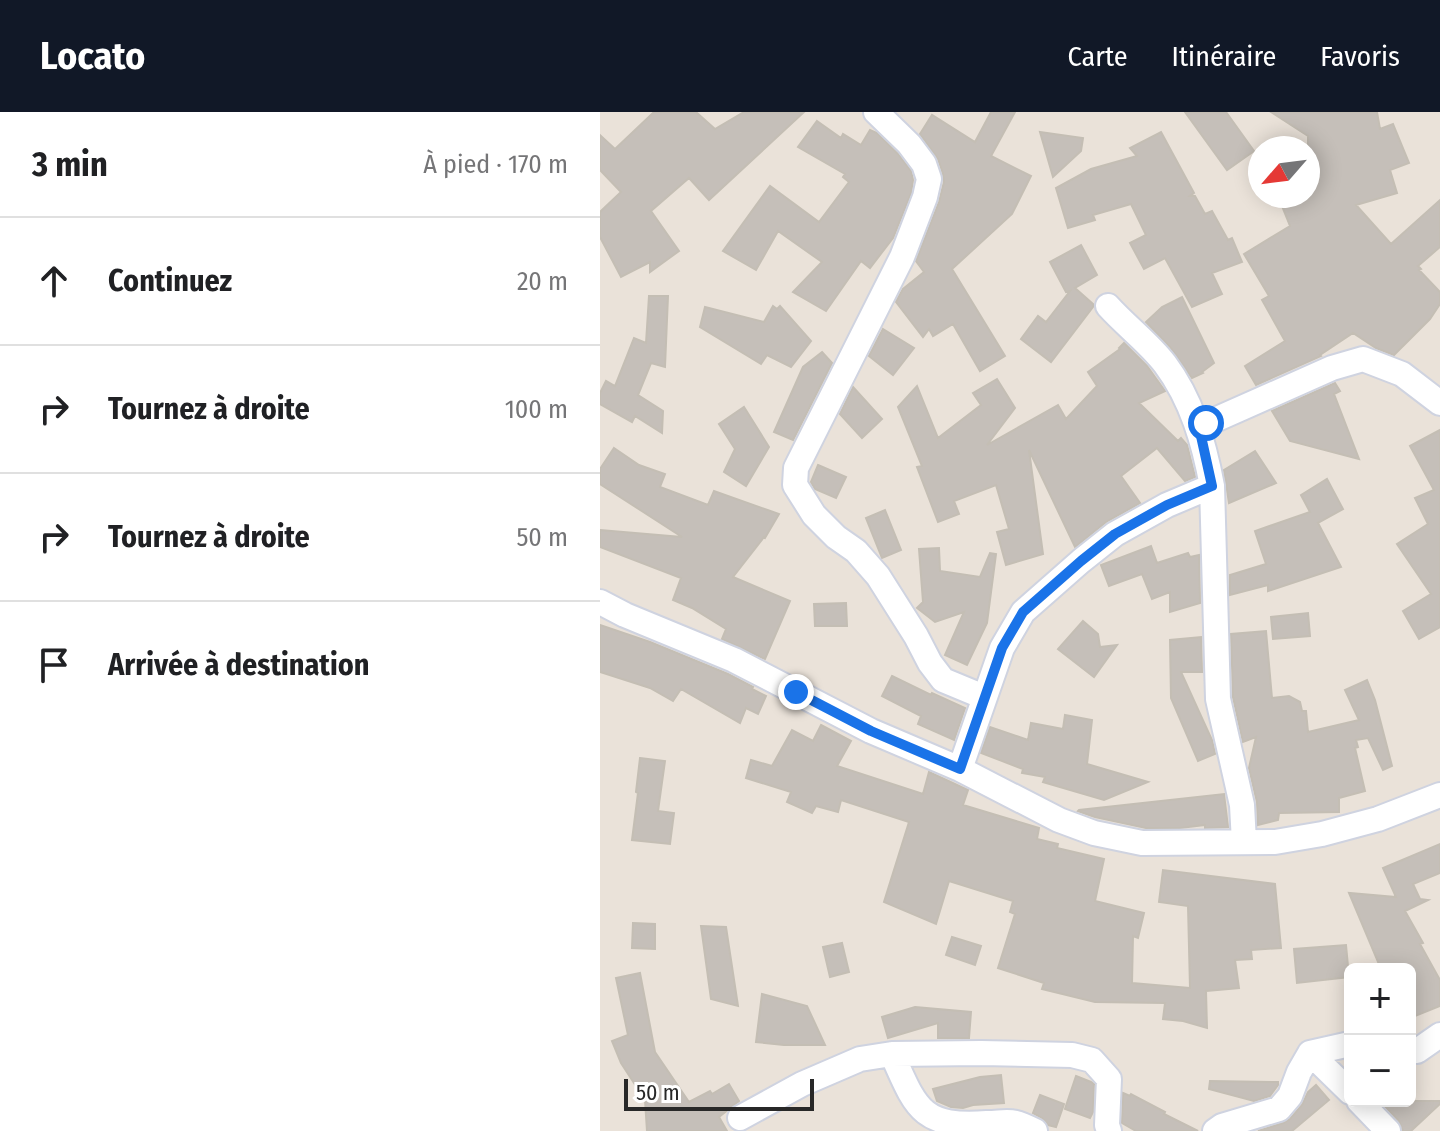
<!DOCTYPE html>
<html lang="fr">
<meta charset="utf-8">
<style>
:root{--surface:#fff;--page:#f2f2f2;--text:#202124;--muted:#757577;--line:#e0e0e0;--accent:#111827}
body{margin:0;font-family:"Fira Sans Condensed",sans-serif;background:var(--page);color:var(--text)}
.controls{position:absolute;right:24px;bottom:24px;display:grid;overflow:hidden;border-radius:12px;box-shadow:0 4px 20px #0003}
.controls button{width:72px;height:72px;display:grid;place-items:center;padding:0;border:0;border-bottom:2px solid var(--line);background:var(--surface);color:var(--text);font:40px sans-serif}
.compass{position:absolute;left:648px;top:24px;width:72px;height:72px;border-radius:50%;background:var(--surface);box-shadow:0 4px 20px #0003;rotate:242deg}
.scale{position:absolute;left:24px;bottom:20px;width:190px;box-sizing:border-box;padding-left:8px;border:4px solid #282828;border-top:0;font-size:22px;line-height:28px;white-space:nowrap;color:#282828;-webkit-text-stroke:6px #fff;paint-order:stroke}
.stop{position:absolute;width:24px;height:24px;margin:-18px;border:6px solid #1a73e8;border-radius:50%;background:#fff}
.stop.end{background:#1a73e8;border-color:#fff;box-shadow:0 2px 8px #0008}
.list{margin:0;padding:0;list-style:none}
h2{display:flex;justify-content:space-between;align-items:center;height:104px;margin:0;padding:0 32px;font-size:34px}
h2 small{font-size:26px;font-weight:400;color:var(--muted)}
.list li{display:grid;grid-template-columns:52px 1fr auto;gap:24px;align-items:center;box-sizing:border-box;height:128px;padding:0 32px;border-top:2px solid var(--line)}
.list b{display:block;font-size:30px;white-space:nowrap}
.list em{font-size:26px;font-style:normal;color:var(--muted)}
.icon{flex:none;width:44px;height:44px;fill:none;stroke:currentColor;stroke-width:2;stroke-linecap:round;stroke-linejoin:round}
.map{position:relative;flex:none;width:840px;height:1019px;overflow:hidden}
header{display:flex;align-items:center;gap:48px;box-sizing:border-box;height:112px;padding:0 40px;background:var(--accent);color:#fff}
header strong{font-size:38px}
nav{display:flex;gap:44px;margin-inline-start:auto;font-size:28px}
main{display:flex}
aside{flex:1;background:var(--surface)}
.map>svg:first-child{display:block}
</style>
<header>
<strong>Locato</strong>
<nav><a>Carte</a><a>Itinéraire</a><a>Favoris</a></nav>
</header>
<main>
<aside>
<h2>3 min<small>À pied · 170 m</small></h2>
<ul class="list">
<li><svg class="icon" aria-label="ahead" viewBox="0 0 24 24"><path d="M12 20V5M6 11l6-6 6 6"/></svg><div><b>Continuez</b></div><em>20 m</em></li>
<li><svg class="icon" aria-label="right" viewBox="0 0 24 24"><path d="M7 20v-9h11M14 6l5 5-5 5"/></svg><div><b>Tournez à droite</b></div><em>100 m</em></li>
<li><svg class="icon" aria-label="right" viewBox="0 0 24 24"><path d="M7 20v-9h11M14 6l5 5-5 5"/></svg><div><b>Tournez à droite</b></div><em>50 m</em></li>
<li><svg class="icon" aria-label="arrive" viewBox="0 0 24 24"><path d="M6 21V4h12l-3 4 3 4H6"/></svg><div><b>Arrivée à destination</b></div></li>
</ul>
</aside>
<div class="map">
<svg width="840" height="1019" viewBox="0 0 840 1019">
<rect width="100%" height="100%" fill="#eae2d9"/>
<path fill="#c5bfb9" stroke="#c4beb4" stroke-width="2" d="M54 0H96L115 17 144 0H204L109 88 89 66 51 99 79 139 50 160V150L21 165 0 125V100L21 80 0 58V23L15 37Z
M391 0H415L391 44 431 64 412 102 352 157 405 244 380 259 353 212 333 224 329 217 323 225 296 190 303 177 324 160 316 149 339 90 344 70 343 62 338 47 320 22 332 3 375 30Z
M585 0H626L654 39 627 58Z
M671 0H777L780 17 793 12 809 51 790 58 797 81 756 93 791 132 840 88V135L818 154 821 157 819 158 840 180V192L830 207 794 243 776 236 753 221 720 243 721 244 656 273 645 254 685 229 662 188 669 184 644 142 690 114 678 84H708V24Z
M217 9 241 26 243 22 261 33 270 18 277 21 298 42 311 59 313 68 311 81 293 126 270 156 261 149 226 199 193 180 222 150 178 119 156 158 123 139 170 74 219 110 249 70 243 65 245 62 198 35Z
M440 20 483 26 481 39 453 65Z
M561 20 594 81 590 84H595L605 102 612 99 628 128 632 126 642 150 612 161 622 182 592 195 565 146 544 157 530 131 546 123 531 92 493 103 495 108 468 116 456 76 491 57 537 44 530 36Z
M481 133 497 163 475 176 493 192V195L451 250 421 227 438 204 446 210 470 179 466 180 450 150Z
M49 184H68L65 255 51 251 38 283 63 299 62 321 35 304 32 310 0 292V281L6 269 15 274 34 226 46 231Z
M582 185 614 251 602 260 603 261 592 266 570 235 546 210 562 195Z
M173 194 177 197 180 194 211 229 191 255 167 243 161 252 100 215 105 195 164 210Z
M283 217 314 236 293 263 269 244Z
M524 231 547 254 565 279 539 291 578 329 581 326 587 333 595 365 585 369 557 336 521 364 540 391 506 410 475 435 429 338 443 442 406 453 397 420 409 417 396 373 354 389 359 402 338 410 317 355 322 354 298 295 317 274 338 326 381 293 373 281 397 267 415 296 387 333 458 293 466 307 497 274 488 260 520 237 519 236Z
M222 240 232 251 193 328 174 320 203 255Z
M735 271 740 279 734 282 759 347 690 329 672 299Z
M253 275 282 307 262 326 240 302Z
M144 295 169 335 146 374 124 360 135 337 119 312Z
M840 318V515L819 527 803 499 831 482 797 432 828 412 815 386 834 378 810 334Z
M14 336 39 353 65 362 60 375 108 393 114 379 179 402 165 426 164 425 133 465 190 489 165 547 122 527 126 517 92 496 73 488 81 466 0 435V418L82 425 0 372V357Z
M655 339 676 371 629 391 624 358Z
M218 353 246 365 236 386 215 377 211 370Z
M727 367 743 397 718 411 741 455 668 479V473L630 483V463L666 452 655 419 710 400 701 383Z
M285 398 301 438 282 446 266 406Z
M551 434 557 451 588 441 590 445 599 443 600 491 570 500V480L552 487 542 462 509 474 501 453Z
M339 436 340 459 380 465 390 441 396 442 387 511 367 553 345 543 364 500 335 510 317 496 323 490 319 437Z
M246 491 247 514H215L214 492Z
M708 501 710 524 673 527 671 505Z
M483 509 498 522 500 535 517 533 494 565 458 537Z
M0 513 50 530 128 562 153 575 152 577 166 584 158 602 146 596 140 611 81 577 73 589 50 576 0 560Z
M666 519 672 586 689 584 700 590 702 599H706L708 620 759 608 745 578 767 568 775 588 792 654 783 658 768 626 756 628 758 635 755 636 765 679 739 686V700L679 701 678 708 658 713 657 690 649 656 656 625 643 630 633 585 631 522Z
M601 525 602 560H581L612 628 615 642 598 649 571 586 570 528Z
M292 564 331 583 332 581 365 596 354 628 318 612 321 604 282 584Z
M465 603 492 608 487 652 548 670 504 688 443 670 445 665 422 661 423 657 381 641 390 615 428 628 431 611 463 617Z
M221 613 251 629 237 654 323 682 329 660 368 678 363 693 439 716 437 727 458 732 457 736 504 747 495 789 544 801 538 826 533 824 532 871 590 876 588 794 559 790 563 758 675 772 681 836 651 838 652 847 635 848 639 876 606 879 607 916 583 909 563 907 565 891 495 890 442 877 444 871 398 856 415 802 410 800 413 789 349 769 336 812 284 790 309 710 241 688 238 700 216 694 212 701 187 690 191 680 146 666 151 648 172 654 192 618 213 629Z
M40 646 65 649 58 699 74 701 70 732 32 728 38 681 36 680Z
M624 682 628 715 605 716V713L580 716H546L495 705 478 699 479 698Z
M840 732V761L813 772 820 787 828 788 805 799 823 831 820 832 840 868V894L810 906V857H781L749 781 796 785 783 756Z
M33 811 55 812V837L32 836Z
M101 814 126 815 138 894 111 887Z
M352 825 381 834 375 853 346 843Z
M242 831 249 860 230 865 223 835Z
M746 833 749 865 697 871 694 837Z
M40 861 55 940 89 990 110 979 112 982 129 972 139 989 119 1005 127 1019H47L45 988 21 951 12 929 28 923 16 866Z
M162 882 207 894 225 933H184L156 930Z
M315 895 371 900 369 926H338V911L288 926 282 905Z
M401 963 404 991 373 993 363 996 351 995 337 989 333 977 380 965Z
M476 964 491 970 494 972 493 1000 490 1006 465 997Z
M610 969 678 970V973L670 984 654 989 609 977Z
M716 973 729 988 692 1019H658L683 1011 690 1007 702 993 708 980Z
M523 981 530 984 531 982 565 1000 564 1002 598 1019H536L522 1011Z
M440 983 464 992 456 1015 448 1013 442 1006 433 1001Z
M780 989H840V992L811 1019H803L799 1009Z"/>
<g fill="none" stroke-linecap="round" stroke-linejoin="round">
<g stroke="#cfd3e0" stroke-width="28">
<path id="minor" d="M276 0 309 32 324 52 329 67 325 85 302 145 196 356 195 373 214 403 236 425 256 439 278 464 316 524 330 551 343 568 384 585
M508 194C526 214 549 231 565 252 592 288 604 331 612 374L618 587 642 693 644 730
M599 315 732 256 763 247 802 262 840 291
M0 490 25 503 134 548 271 619 360 657 459 708 494 721 542 731 675 730 722 722 778 707 840 683
M360 657 402 536 423 500 481 449 515 422 567 393 612 374
M810 938 817 939 840 923
M710 941 750 980
M292 942C316 996 321 1016 387 1011 412 1010 412 1007 435 1019
M759 989 788 1019
M140 1006 202 972 260 947 292 942 381 941 472 943 492 948 509 967 507 1013 509 1019
M615 1019 622 1014 679 997 690 984 699 960 710 941 750 932"/>
</g>
<use href="#minor" stroke="#fff" stroke-width="24"/>
</g>
<g fill="none" stroke-linecap="round" stroke-linejoin="round">
<path stroke="#1a73e8" stroke-width="10" d="M196 580 271 619 360 657 402 536 423 500 481 449 515 422 567 393 612 374 599 315 606 311"/>
</g>
</svg>
<div class="controls">
<button>+</button>
<button>−</button>
</div>
<svg class="compass" viewBox="-18 -18 36 36"><path d="M0-13l5 13h-10z" fill="#e53935"/><path d="M0 13l5-13h-10z" fill="#757577"/></svg>
<div class="scale">50 m</div>
<div class="stop" style="left:606px;top:311px"></div>
<div class="stop end" style="left:196px;top:580px"></div>
</div>
</main>
